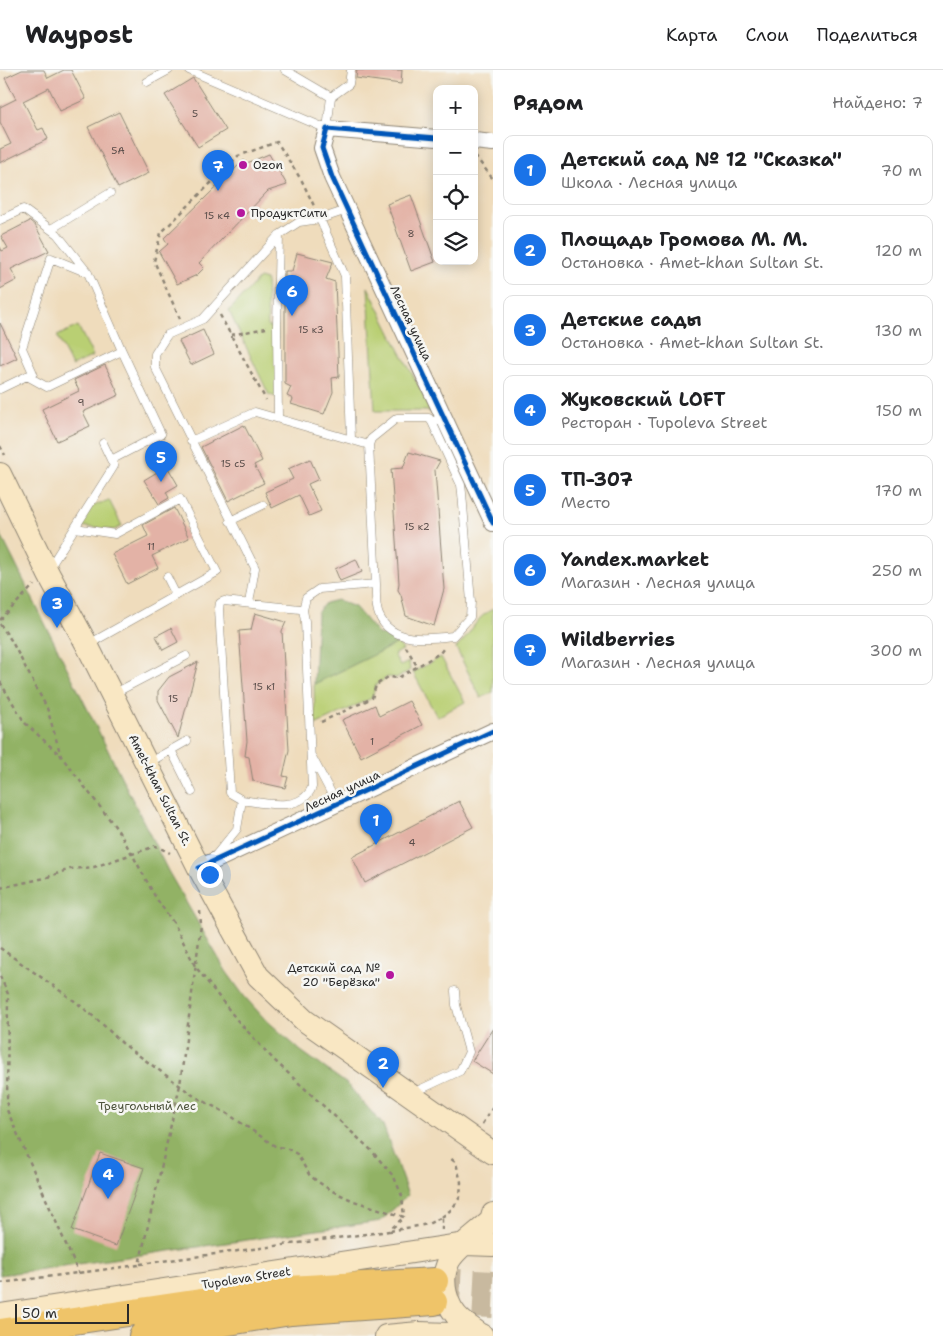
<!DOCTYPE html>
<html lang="ru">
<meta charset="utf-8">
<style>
:root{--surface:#fff;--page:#f2f2f2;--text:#202124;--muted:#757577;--line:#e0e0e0;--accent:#1a73e8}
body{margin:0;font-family:"Shantell Sans",sans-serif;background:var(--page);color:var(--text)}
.controls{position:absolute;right:15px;top:15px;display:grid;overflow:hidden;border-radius:10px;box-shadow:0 2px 12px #0003}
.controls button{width:45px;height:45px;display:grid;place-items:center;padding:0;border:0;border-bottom:1px solid var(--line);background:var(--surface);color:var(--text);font:25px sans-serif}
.scale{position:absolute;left:15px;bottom:12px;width:114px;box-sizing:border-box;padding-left:5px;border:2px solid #2b2b2b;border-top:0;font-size:14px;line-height:18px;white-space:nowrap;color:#2b2b2b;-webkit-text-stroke:4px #f6f6f2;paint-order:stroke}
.you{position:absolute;left:209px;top:804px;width:18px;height:18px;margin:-12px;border:4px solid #fff;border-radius:50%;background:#1a73e8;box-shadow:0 0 0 8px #1a73e833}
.badge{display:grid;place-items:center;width:32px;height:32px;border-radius:50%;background:var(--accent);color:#fff;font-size:16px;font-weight:700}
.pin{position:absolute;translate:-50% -41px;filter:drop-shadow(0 1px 2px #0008)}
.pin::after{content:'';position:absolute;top:26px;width:18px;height:15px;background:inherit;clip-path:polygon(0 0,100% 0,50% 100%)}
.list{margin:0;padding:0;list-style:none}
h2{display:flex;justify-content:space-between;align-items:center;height:65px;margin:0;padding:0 20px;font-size:21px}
h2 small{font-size:16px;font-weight:400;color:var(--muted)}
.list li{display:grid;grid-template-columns:32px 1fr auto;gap:15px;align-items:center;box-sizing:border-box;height:70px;margin:0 10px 10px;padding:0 10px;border:1px solid var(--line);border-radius:10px}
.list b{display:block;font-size:19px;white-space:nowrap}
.list p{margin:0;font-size:16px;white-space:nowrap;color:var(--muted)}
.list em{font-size:16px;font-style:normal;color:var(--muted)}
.icon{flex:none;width:28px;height:28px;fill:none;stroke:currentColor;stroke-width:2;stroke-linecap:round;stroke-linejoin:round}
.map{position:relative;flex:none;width:493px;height:1266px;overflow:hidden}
header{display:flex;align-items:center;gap:30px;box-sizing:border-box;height:70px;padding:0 25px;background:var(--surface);border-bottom:1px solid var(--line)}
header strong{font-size:24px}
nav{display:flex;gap:28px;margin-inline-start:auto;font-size:18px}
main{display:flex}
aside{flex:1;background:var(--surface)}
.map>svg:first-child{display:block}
</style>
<header>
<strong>Waypost</strong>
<nav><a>Карта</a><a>Слои</a><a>Поделиться</a></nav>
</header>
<main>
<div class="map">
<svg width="493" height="1266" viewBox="0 0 493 1266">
<rect width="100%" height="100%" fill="#f6f6f2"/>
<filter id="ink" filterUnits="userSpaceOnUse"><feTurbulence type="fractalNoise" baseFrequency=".02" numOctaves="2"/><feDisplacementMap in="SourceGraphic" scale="10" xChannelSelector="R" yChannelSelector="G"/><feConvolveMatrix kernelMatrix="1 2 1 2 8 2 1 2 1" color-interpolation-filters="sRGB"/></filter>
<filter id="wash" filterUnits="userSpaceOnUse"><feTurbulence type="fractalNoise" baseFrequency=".0096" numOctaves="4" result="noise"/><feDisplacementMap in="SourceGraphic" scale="20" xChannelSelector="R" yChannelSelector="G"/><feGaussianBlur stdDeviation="1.12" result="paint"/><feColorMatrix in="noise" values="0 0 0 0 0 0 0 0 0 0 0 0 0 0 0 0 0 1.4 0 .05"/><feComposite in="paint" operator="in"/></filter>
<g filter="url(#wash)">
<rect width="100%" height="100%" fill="#efdcbc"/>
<path fill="#b9cf73" stroke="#727d4f" d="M259 208 266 210 268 257 277 256 278 327 269 325 229 241Z
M368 217 400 281 432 341H375Z
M78 256 93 286 72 296 57 266Z
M109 430 122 456 114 460 79 456 91 437Z
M493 539V622L481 628 456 578C471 565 474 548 493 539Z
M396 570 403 580 394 584 400 596 409 592 410 600 398 608 388 607 376 615 372 628 315 655 314 614 396 574Z
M441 587 465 632 437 647 413 602Z"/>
<path fill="#92b265" stroke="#5e6e48" d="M0 463 168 801 226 901 244 926 262 946 301 981 347 1014 383 1055 408 1125 381 1151 0 1205Z
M337 530 355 537 378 564 395 567 396 574 314 614 317 543 325 533Z"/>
<g id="blocks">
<path fill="#e3b2a6" d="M22 0H44L48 8 64 0H71L86 29 60 41 49 18 23 31 38 60 43 58 48 69 0 93V79L11 74 0 52V37L16 29 5 8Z
M357 0H402L401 14 356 8Z
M193 8 226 60 198 77 165 25Z
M119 42 149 103 118 118 88 57Z
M269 84 287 115 268 121 199 193 204 198 197 205 177 214 159 182 168 174 164 168 244 90 247 93Z
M411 125 435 192 411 201 387 134Z
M30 151 35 155 49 181 11 199 17 210 0 219V177L2 181 8 178 1 166Z
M297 183 333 192 326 209 335 212 339 307 332 308 333 322 324 344 291 334 293 329 287 326 291 317 285 314V201H292Z
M0 253 17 288 0 296Z
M203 260 214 284 191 295 179 271Z
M105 295 119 325 83 342 90 356 57 371 42 339 79 321 74 310Z
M244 355 262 391 254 395 264 413 228 431 201 377Z
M409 382 440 391 435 400 444 519 434 556 406 546 401 525 398 520 399 513 391 399 403 398Z
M310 389 319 409 308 414 321 441 309 446 299 425 272 438 265 422 293 409 288 399Z
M167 396 178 415 166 422 169 428 159 434 144 410Z
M174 438 189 468 152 486 158 498 127 514 112 484 148 466 143 455Z
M356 489 362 502 340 511 335 499Z
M255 543 286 552 282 561 289 680 283 706 288 707 285 718 253 711 249 687 245 686 247 671 239 561 251 560Z
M171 558 178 572 163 580 156 566Z
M198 592 178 668 158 630V621L169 607Z
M409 631 422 655 361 687 342 650 375 635 379 646Z
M459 731 473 757 365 813 352 787Z
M493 958V1004L472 991Z
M100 1083 144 1098 116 1176 72 1160Z"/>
</g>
</g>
<g filter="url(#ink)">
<use href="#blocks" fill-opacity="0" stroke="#8d8474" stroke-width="1"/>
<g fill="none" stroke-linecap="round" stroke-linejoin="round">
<path stroke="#c8b99f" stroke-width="26" stroke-dasharray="26 13" stroke-linecap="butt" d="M435 1211 493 1214
M434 1232 493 1235"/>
<g stroke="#8d8474" stroke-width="9">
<path id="lane" d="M189 0 327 59 331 27 349 14 351 0
M285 0 331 27
M147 12 169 0
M320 149 345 206 351 369
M0 150 23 139 57 164 88 203 51 188 22 278 33 303 0 319
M51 159 110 123
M88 203 122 281
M27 306 47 317 122 281 161 364 111 390
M278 348 277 256 279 165
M191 371 255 342 369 375
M230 451 263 435
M75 458 115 464 180 429 217 502 89 574
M50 497 114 396 103 373
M167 507 176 525
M376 514 369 375 371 369 397 348H429L432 352
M249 533 255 498 155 297V284L167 265 203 249 279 165 299 152 320 149 347 140
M303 540 306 528 319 519 376 514C376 524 375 536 379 545 391 574 429 569 453 566L470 547 471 532 462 423 461 415 432 352 443 347
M113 624 186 586
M171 680 192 722
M312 687 337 734
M148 693 187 671
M215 786 237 759 242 730 230 723 219 539 220 533 224 531 300 539 303 540 305 551 312 717C302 743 263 733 242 730
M412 1022 419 1020 460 1001 469 982 456 935 455 921"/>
</g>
<g stroke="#8d8474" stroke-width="18">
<path id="street" d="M437 68 327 59 322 78 332 107 493 453
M474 71 493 73
M199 798 493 661"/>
</g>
<g stroke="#8d8474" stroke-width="24">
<path id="secondary" d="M0 404 49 505 87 575 199 798 258 906 304 950 493 1083
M0 1245 465 1174 493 1175
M481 1265C475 1260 468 1256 462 1251 446 1238 439 1210 449 1191 455 1179 480 1161 491 1151L493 1144
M386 1266 419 1263 482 1265"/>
</g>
<g stroke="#8d8474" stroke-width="28">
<path id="primary" d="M0 1262 288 1219 435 1211
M142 1266 291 1242 434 1232"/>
</g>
<path stroke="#8d8474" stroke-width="2.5" stroke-dasharray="4 4" stroke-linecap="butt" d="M475 86 493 109
M220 245 266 330
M180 249 154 191 161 163 238 86 277 72 302 111 315 138
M231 265 266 258
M0 376 5 385
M0 550 34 515
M0 554 11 570 47 638 61 686 117 759 132 784 156 828 175 855 195 896 237 950 274 990 371 1080 394 1107 402 1126 404 1147
M406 577 417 596
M0 612 25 653 60 685
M321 652 372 628 376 615 388 607 398 608 440 583 444 578
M0 818 45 808 70 799 94 797 156 776 170 783
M0 878 76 932 100 952 122 973 194 1026 228 1044 275 1076 288 1079 297 1084 310 1106 330 1120 354 1131 404 1147
M0 906 8 924 7 1040 79 1204
M482 1054 493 1037
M442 1147 452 1139 460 1127 461 1112 456 1093 449 1087
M390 1161 428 1154 442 1147V1160
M140 1194 389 1161 404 1147
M0 1213 139 1195 180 1015 201 855 200 841"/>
<use href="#lane" stroke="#fff" stroke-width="8"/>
<use href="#street" stroke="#fff" stroke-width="16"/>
<use href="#secondary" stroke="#f9e7c3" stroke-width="22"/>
<use href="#primary" stroke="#efc469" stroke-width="26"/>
<g stroke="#f6f6f2" stroke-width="8">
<path id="cycleway" d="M437 68 327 59 322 78 332 107 493 453
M199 798 493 661"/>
</g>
<use href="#cycleway" stroke="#0057b8" stroke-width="5"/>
</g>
</g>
<g fill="#b5179e" stroke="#f6f6f2" stroke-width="2">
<circle cx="243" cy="95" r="5"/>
<circle cx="241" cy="143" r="5"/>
<circle cx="390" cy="905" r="5"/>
</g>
<g text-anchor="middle" stroke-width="5" stroke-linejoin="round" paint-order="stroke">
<g font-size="10" fill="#594d4a">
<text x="195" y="47">5</text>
<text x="118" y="84">5А</text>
<text x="217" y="149">15 к4</text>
<text x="411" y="167">8</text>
<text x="311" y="263">15 к3</text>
<text x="81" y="336">9</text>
<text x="233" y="397">15 с5</text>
<text x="417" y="460">15 к2</text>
<text x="151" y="480">11</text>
<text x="264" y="620">15 к1</text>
<text x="173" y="632">15</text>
<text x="372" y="675">1</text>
<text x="412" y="776">4</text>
</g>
<g font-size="12" fill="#2b2b2b" stroke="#f6f6f2" text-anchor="start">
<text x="253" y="99">Ozon</text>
<text x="251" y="147">ПродуктСити</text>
<text x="380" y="902" text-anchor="end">Детский сад №<tspan x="380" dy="14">20 "Берёзка"</tspan></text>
</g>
<g font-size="12" fill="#2b2b2b" stroke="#f6f6f2">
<text transform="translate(411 253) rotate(65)" y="4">Лесная улица</text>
<text transform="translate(160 720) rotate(63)" y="4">Amet-khan Sultan St.</text>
<text transform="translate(342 721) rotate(-25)" y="4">Лесная улица</text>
<text transform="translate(246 1208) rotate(-9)" y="4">Tupoleva Street</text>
</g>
<g font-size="12" fill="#4e543d" stroke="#f6f6f2">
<text x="147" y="1040">Треугольный лес</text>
</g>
</g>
</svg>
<div class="controls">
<button>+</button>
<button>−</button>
<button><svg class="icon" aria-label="locate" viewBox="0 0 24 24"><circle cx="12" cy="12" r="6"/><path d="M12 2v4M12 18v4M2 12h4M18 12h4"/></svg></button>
<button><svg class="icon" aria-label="layers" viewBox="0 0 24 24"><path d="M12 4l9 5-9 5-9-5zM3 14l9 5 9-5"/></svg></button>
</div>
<div class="scale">50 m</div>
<div class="you"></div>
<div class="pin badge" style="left:376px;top:775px">1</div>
<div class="pin badge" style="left:383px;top:1018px">2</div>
<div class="pin badge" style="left:57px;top:558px">3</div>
<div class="pin badge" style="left:108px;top:1129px">4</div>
<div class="pin badge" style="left:161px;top:412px">5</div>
<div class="pin badge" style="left:292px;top:246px">6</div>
<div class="pin badge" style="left:218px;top:121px">7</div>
</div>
<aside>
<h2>Рядом<small>Найдено: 7</small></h2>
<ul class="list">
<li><span class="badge">1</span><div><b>Детский сад № 12 &quot;Сказка&quot;</b><p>Школа · Лесная улица</p></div><em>70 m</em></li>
<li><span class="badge">2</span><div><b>Площадь Громова М. М.</b><p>Остановка · Amet-khan Sultan St.</p></div><em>120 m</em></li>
<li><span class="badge">3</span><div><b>Детские сады</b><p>Остановка · Amet-khan Sultan St.</p></div><em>130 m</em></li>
<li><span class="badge">4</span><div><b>Жуковский LOFT</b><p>Ресторан · Tupoleva Street</p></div><em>150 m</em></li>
<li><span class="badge">5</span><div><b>ТП-307</b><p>Место</p></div><em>170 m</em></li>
<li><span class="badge">6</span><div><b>Yandex.market</b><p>Магазин · Лесная улица</p></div><em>250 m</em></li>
<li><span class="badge">7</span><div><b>Wildberries</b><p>Магазин · Лесная улица</p></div><em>300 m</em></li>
</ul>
</aside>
</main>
